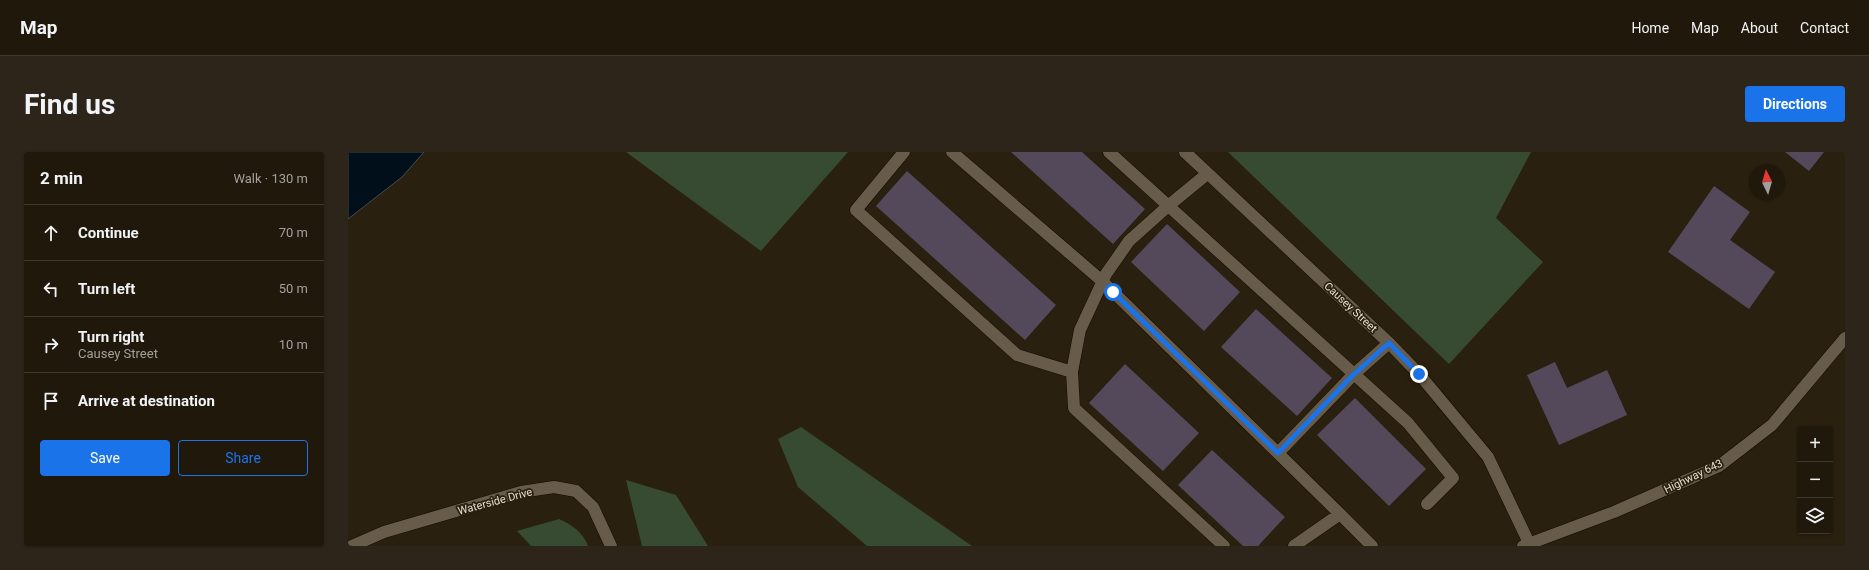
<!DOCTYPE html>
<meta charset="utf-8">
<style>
:root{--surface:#20180b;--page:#2d2519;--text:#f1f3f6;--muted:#a2a09d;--line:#3d372c;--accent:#1a73e8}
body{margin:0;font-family:Roboto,sans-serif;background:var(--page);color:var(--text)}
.controls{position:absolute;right:12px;bottom:12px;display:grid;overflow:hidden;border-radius:4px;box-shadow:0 1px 3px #0004}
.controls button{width:36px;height:36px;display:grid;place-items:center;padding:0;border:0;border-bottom:1px solid var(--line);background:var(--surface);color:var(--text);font:20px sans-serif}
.compass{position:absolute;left:1401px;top:12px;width:36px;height:36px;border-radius:50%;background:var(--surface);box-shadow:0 1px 3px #0004;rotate:355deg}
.stop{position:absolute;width:12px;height:12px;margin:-9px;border:3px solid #1a73e8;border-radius:50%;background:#fff}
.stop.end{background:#1a73e8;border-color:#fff;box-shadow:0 1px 4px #0008}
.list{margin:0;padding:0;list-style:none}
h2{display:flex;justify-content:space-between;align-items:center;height:52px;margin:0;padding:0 16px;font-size:17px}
h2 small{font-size:13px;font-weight:400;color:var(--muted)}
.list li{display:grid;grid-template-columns:26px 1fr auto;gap:12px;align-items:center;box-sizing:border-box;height:56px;padding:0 16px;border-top:1px solid var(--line)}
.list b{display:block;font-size:15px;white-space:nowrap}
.list p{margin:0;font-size:13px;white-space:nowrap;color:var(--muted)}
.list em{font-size:13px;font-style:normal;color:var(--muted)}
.actions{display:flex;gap:8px;padding:12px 16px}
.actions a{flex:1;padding:9px 0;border:1px solid var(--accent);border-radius:4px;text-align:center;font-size:14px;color:var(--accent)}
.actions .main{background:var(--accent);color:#fff}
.icon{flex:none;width:22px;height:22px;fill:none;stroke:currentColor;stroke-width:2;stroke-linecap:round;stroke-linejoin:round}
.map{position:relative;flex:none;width:1497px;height:394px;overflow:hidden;border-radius:4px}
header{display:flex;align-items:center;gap:24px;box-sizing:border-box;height:56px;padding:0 20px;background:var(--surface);border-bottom:1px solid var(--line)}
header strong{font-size:19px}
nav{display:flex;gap:22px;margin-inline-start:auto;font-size:14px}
.intro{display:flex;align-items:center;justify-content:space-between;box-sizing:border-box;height:96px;padding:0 24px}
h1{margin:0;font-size:28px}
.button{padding:10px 18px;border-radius:4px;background:var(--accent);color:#fff;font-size:14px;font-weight:700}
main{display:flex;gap:24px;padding:0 24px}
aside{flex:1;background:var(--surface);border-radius:4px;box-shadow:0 1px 3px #0004}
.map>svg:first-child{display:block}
</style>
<header>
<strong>Map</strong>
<nav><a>Home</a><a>Map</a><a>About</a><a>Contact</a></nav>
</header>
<div class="intro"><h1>Find us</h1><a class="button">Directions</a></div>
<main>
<aside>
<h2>2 min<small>Walk · 130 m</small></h2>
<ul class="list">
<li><svg class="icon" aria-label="ahead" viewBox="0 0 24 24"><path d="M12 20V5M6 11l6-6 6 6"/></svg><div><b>Continue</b></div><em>70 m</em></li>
<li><svg class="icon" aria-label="left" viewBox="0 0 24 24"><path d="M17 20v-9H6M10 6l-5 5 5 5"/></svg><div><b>Turn left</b></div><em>50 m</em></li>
<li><svg class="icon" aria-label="right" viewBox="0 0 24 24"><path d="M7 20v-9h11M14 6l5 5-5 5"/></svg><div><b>Turn right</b><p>Causey Street</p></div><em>10 m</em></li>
<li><svg class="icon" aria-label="arrive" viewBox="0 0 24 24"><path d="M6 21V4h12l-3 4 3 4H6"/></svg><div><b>Arrive at destination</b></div></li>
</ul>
<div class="actions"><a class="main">Save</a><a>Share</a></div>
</aside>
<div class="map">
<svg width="1497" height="394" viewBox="0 0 1497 394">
<rect width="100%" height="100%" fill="#2a200f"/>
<path fill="#374b32" d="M278 0H500L413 99Z
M880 0H1183L1148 66 1195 110 1101 212Z
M453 275 624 394H519L450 335 430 287Z
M278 328 328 343 360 394H294Z
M211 367C224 373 235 380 240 394H183L169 379Z"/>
<path fill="#000f19" stroke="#454d51" d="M0 0H76L54 25 0 67Z"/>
<path fill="#54495b" d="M663 0H734L797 57 765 92Z
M1437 0H1476L1461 19Z
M559 19 708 153 677 188 528 54Z
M1366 34 1402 60 1382 88 1427 120 1401 157 1320 100Z
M819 72 892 140 856 179 783 110Z
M908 157 984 226 949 264 873 195Z
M1207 210 1219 236 1259 218 1279 263 1211 293 1179 223Z
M777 212 851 281 815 319 741 251Z
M1007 246 1078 317 1041 354 969 283Z
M864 298 937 365 910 394H895L830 333Z"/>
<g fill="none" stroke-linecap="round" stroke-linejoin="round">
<g stroke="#130a00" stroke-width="13">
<path id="service" d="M556 0 508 58 669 203 724 220
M604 0 754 129 992 362
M761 0 1060 271 1105 326 1079 352
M859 22 820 54 781 89 758 122 732 178 724 220 726 256 876 394
M930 301 1005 223 1041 191
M946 394 992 362 1024 394"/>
</g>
<g stroke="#130a00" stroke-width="13">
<path id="minor" d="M837 0 1041 191 1071 222 1140 305 1181 391
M4 394 36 380 173 340 206 335 228 339 245 355 263 394
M1175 394 1266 360 1371 314 1424 273 1497 186"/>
</g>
<use href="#service" stroke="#675b49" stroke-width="12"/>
<use href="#minor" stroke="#675b49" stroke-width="12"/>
</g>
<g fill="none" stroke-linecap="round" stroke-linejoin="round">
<path stroke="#1a73e8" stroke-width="5" d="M765 140 930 301 1005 223 1041 191 1071 222"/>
</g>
<g text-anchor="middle" stroke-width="3.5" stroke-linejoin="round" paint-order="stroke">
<g font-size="11" fill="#e6dfd4" stroke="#2a200f">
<text transform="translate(1003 155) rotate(43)" y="4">Causey Street</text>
<text transform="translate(1345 324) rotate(-26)" y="4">Highway 643</text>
<text transform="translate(147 349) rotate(-15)" y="4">Waterside Drive</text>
</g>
</g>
</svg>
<div class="controls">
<button>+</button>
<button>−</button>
<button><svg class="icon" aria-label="layers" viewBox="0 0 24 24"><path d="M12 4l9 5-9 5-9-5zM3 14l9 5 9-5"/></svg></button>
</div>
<svg class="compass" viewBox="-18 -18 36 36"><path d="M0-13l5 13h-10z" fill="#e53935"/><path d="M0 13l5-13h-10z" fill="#a2a09d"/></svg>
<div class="stop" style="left:765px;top:140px"></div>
<div class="stop end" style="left:1071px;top:222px"></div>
</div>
</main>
